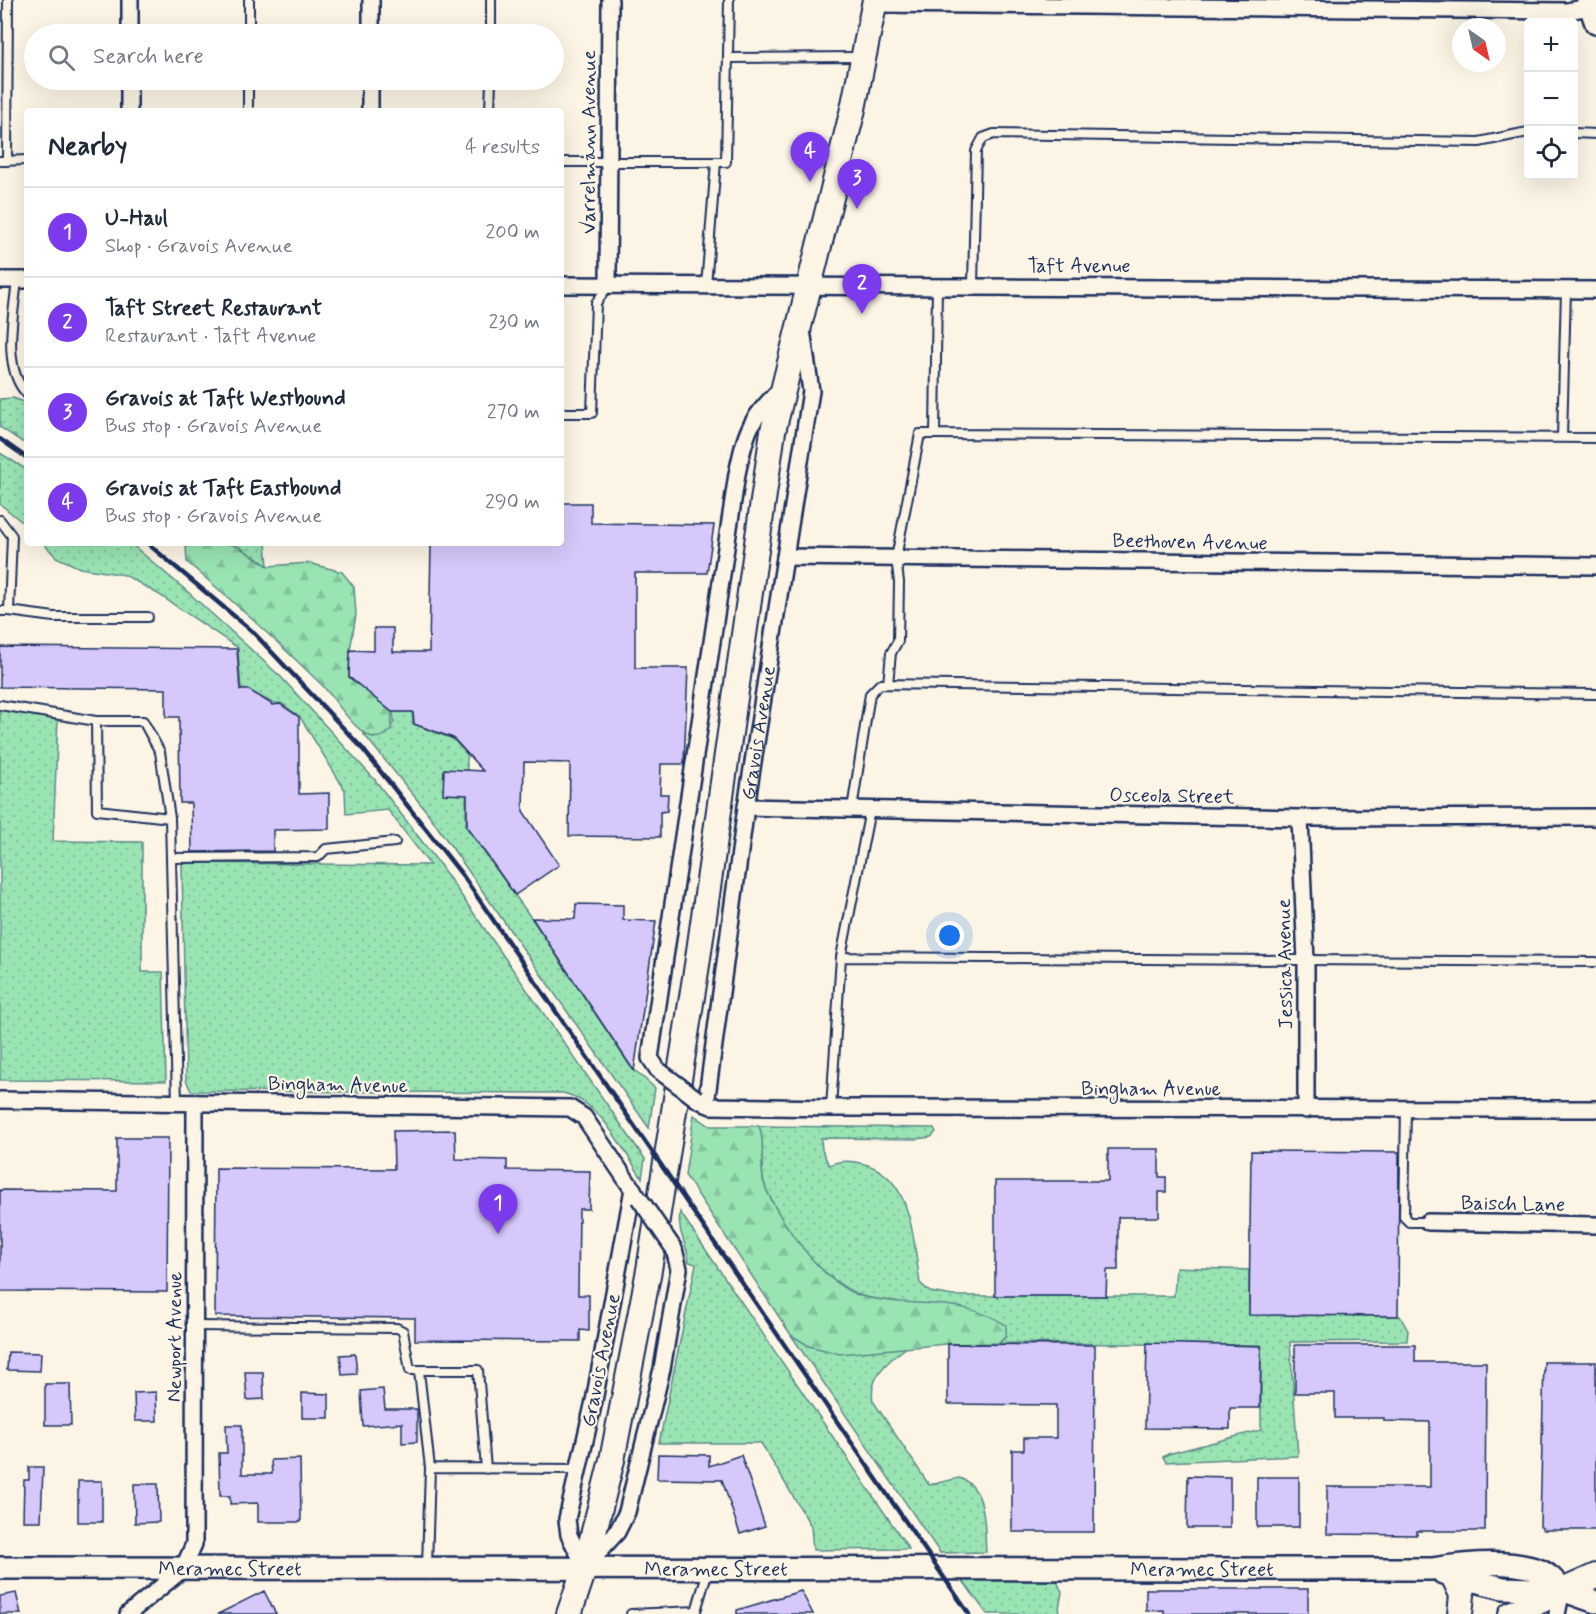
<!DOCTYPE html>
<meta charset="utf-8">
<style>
:root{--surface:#fff;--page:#f2f2f3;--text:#1f2937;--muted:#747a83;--line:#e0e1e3;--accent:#7c3aed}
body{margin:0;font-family:Mynerve,sans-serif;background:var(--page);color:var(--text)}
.controls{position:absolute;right:18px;top:18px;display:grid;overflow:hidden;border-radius:6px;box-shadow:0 6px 24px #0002}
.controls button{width:54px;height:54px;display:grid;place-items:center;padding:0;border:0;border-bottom:2px solid var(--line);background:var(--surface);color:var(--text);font:30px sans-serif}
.compass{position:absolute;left:1452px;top:18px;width:54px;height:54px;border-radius:50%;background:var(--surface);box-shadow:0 6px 24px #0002;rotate:146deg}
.you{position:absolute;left:950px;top:936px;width:21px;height:21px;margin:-15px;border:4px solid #fff;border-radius:50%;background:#1a73e8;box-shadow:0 0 0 9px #1a73e833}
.badge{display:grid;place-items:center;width:39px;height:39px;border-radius:50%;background:var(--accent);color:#fff;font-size:20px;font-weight:700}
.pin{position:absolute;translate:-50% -50px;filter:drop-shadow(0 2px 3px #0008)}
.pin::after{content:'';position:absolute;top:32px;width:21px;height:18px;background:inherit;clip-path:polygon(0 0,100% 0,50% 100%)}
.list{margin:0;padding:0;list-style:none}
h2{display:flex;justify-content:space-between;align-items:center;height:78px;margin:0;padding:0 24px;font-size:26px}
h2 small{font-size:20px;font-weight:400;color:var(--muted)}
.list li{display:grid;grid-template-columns:39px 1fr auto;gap:18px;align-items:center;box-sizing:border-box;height:90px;padding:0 24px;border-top:2px solid var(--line)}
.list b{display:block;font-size:22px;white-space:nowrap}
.list p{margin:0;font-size:20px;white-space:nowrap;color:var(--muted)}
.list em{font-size:20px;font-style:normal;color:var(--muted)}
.icon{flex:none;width:33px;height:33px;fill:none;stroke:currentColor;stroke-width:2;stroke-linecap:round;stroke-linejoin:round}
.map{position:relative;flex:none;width:1596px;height:1614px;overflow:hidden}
.search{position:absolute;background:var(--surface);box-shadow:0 6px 24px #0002;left:24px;top:24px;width:540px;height:66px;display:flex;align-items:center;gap:15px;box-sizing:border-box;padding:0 21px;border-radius:33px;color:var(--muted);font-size:22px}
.panel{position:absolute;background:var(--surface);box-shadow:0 6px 24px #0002;left:24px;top:108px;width:540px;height:438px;border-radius:6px}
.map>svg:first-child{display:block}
</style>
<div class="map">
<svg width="1596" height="1614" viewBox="0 0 1596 1614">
<defs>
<pattern id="grass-dots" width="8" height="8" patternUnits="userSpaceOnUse" patternTransform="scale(1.5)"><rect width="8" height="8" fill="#9ae4b4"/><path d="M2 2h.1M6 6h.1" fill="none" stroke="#84c49d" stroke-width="1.8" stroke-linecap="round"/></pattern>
<pattern id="forest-firs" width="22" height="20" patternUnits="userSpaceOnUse" patternTransform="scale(1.5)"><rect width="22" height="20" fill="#9ae4b4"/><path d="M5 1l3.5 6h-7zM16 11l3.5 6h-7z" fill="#84c49d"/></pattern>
</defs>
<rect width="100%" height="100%" fill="#fcf5e5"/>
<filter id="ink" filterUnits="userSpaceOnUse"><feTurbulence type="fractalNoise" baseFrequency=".0167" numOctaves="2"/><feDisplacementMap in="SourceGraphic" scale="12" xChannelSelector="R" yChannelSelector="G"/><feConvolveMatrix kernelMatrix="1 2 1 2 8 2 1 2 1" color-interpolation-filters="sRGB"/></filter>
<g filter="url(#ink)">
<path fill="url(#grass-dots)" stroke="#5a8a89" stroke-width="1.5" d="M13 398 27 403V445L0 427V399Z
M0 453 27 470V526L0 504Z
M43 543H130L189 593 281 677 375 780 440 865 645 1159 642 1178C621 1147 601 1102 563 1093L191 1091 186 1080 182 865 187 863 430 865 388 810 346 814 345 790 300 717 281 703C266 705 256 690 241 689L238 648 158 594 125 575 80 568 56 557Z
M225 543H266L268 566 239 547Z
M0 709H14L58 717 53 841 142 842V972H163L166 1081 0 1080Z
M393 712H412L413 724 453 739 467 754 466 827 532 919 630 1066 655 1088 649 1128 427 812 362 732 374 738 394 723Z
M759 1126 934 1128 936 1132 931 1137 916 1139 821 1138 822 1150 829 1165C840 1160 849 1160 860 1163 913 1173 913 1241 920 1283L930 1292 953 1296H1174L1176 1267 1249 1270V1314L1400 1316 1408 1331 1407 1341 1290 1342 1298 1456 1166 1462 1163 1457 1168 1454 1261 1430V1345L999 1343 1006 1336C971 1325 937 1313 902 1303 888 1299 870 1301 857 1294 817 1275 784 1229 766 1189 757 1168 767 1146 759 1126Z
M680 1212 909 1549 813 1550 811 1526 761 1443H659L696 1264 689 1262C687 1241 677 1235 680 1212Z
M791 1335C832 1361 861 1351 907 1347 889 1360 868 1377 873 1401L929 1485 959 1478C988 1487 984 1527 986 1552L940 1553Z
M961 1578 1057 1581 1062 1592 1058 1614H987Z"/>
<path fill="url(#forest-firs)" stroke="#5a8a89" stroke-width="1.5" d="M192 543H225L239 547 268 566 309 563 342 572 354 587 356 615 350 650 349 677 392 712 391 730C382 739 374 740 363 732 346 720 335 698 320 683 277 641 233 601 187 562L186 546Z
M694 1115 710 1126H759C767 1146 757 1168 766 1189 781 1223 824 1285 861 1296 873 1299 889 1301 901 1302 939 1304 974 1304 1006 1325V1336L999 1343 946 1344 840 1354 809 1346 791 1335 685 1175Z"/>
<path fill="#d6c8fa" stroke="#1b2f5e" stroke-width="1.5" d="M561 503H591V523L714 525 707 573H635V668H688L684 764H661L660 794H668L667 811 660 812V837L569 836 570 763 524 762 523 811 559 865 515 895 467 827V795L443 794 444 769 483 771 453 738 414 724 413 712H392L349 677 350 650 374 651V628H393V652H429L431 543H561Z
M0 647 237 649 240 690H249L273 705 280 704 299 717V794L329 793V829L273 830V851L192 852 191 803H180L179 717H166V689L0 687Z
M576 904 623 905V920L656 921 634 1071 532 918 575 919Z
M455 1130 456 1159 507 1160V1170L590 1171 589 1209H579L578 1295H589V1331L580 1330V1341L415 1340V1318L215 1316 216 1168 394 1169 393 1131Z
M117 1138H168L167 1292 0 1291V1190L117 1191Z
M1108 1149H1159V1177H1166V1192H1159V1217H1118V1270H1107L1106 1296H995V1181H1108Z
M1251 1151 1399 1152 1398 1316 1249 1315Z
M1147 1343 1261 1346 1260 1408H1230V1429L1145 1428Z
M948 1344 1095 1345 1094 1532H1012V1450H1024V1438H1056V1405L948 1404Z
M1295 1345H1415V1362H1486L1485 1531H1417V1535L1327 1534V1487H1430V1422L1384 1421V1418H1335V1393H1295Z
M8 1352 41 1353 40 1371 7 1370Z
M355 1354 357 1374 342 1375 340 1355Z
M1544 1362H1596V1530H1544L1540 1526Z
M245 1372H263L264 1399 247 1400Z
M45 1384H70L71 1425H45Z
M383 1389 385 1409H417V1442L402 1443V1423L363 1426 361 1391Z
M156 1392 157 1421H135L134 1393Z
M302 1393 329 1394V1418H302Z
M226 1425H242V1474H272L271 1460 300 1459 301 1522H258V1503L230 1504V1496H220L219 1453H227Z
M658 1454 709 1455V1466L741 1455 765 1526 740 1534 722 1480 657 1479Z
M29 1467H43L41 1521H23L24 1480H29Z
M1188 1476 1230 1477V1528H1187Z
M1257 1477H1299V1527H1257Z
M78 1481H102V1522H78Z
M134 1484H158L159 1522 135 1523Z
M1146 1589H1308V1614H1164V1610L1146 1611Z
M264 1591 276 1614H218Z
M801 1591 813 1614H737V1610Z
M16 1593 21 1614H0V1596Z"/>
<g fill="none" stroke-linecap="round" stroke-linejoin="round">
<g stroke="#1b2f5e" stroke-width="12">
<path id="lane" d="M249 34V0
M491 34V0
M728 58 859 57
M248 111V80
M490 111 491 80
M1574 133 1596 134
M0 161 27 160
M7 161 8 0
M561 162H726L729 0
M17 280C14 313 1 367 27 394
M973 285 976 151 983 138 994 134 1479 142 1528 132
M706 286 716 162
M937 286 935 434 1596 438
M561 413H592L596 303 608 286
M1562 438 1566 290
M0 520 12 536 9 611H0
M9 611 54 617H148
M888 684 891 653 898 641 899 582 896 558 920 434H935
M0 705 96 721H143L160 752 170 818 97 810 96 721
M852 809 870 694 880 684 1596 694
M170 818 177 1103
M171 858 318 857 326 849 395 842
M841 957 1596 962
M831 1108 841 957 870 810
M1406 1109 1404 1217 1409 1222H1428
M195 1326 397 1328 403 1331 410 1370H478L486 1469
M419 1371 430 1468
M427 1566 430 1468 578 1469
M631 1614 696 1611 708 1570"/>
</g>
<g stroke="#1b2f5e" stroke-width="20">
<g id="street">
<path d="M874 4 1567 11 1596 6"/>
<path d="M130 34V0"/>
<path d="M371 34V0"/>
<path d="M129 111V80"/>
<path d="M370 111V80"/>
<path d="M0 280H27"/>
<path d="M561 285 1596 290"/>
<path d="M608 285 610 0"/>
<path d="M785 557 1596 566"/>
<path d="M746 807 1300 818 1596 817"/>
<path d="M1300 818 1306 962V1110"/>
<path d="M658 1070 650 1058 737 474C746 431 749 420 781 389"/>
<path d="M697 1099 711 1106 831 1108 1596 1109"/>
<path d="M0 1100 570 1108 584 1117 637 1196"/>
<path id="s1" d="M706 1104 746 807 811 391 802 330"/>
<path d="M633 1189 594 1401 567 1519 569 1535 585 1567 617 1532 627 1512 662 1369 679 1269 674 1249"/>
<path d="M1428 1222 1596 1225"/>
<path d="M128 1614 183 1569 194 1544 195 1103"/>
<path d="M1557 1614 1562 1590"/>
</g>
</g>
<g stroke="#1b2f5e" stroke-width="26">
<g id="secondary">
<path d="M1588 0 1596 23"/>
<path id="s2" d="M0 1568 1432 1569C1463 1564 1510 1559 1541 1571 1550 1575 1556 1583 1562 1590"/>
<path d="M1443 1573 1503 1588 1562 1590 1596 1602"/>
</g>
</g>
<g stroke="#1b2f5e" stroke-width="28">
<path id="primary" d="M1454 1578 1462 1595 1460 1614
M569 1614 585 1567 612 1460 649 1270 697 965 773 431 853 109 875 0
M1511 1614 1596 1576"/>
</g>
<use href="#lane" stroke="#fcf5e5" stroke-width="8"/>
<use href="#street" stroke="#fcf5e5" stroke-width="15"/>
<use href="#secondary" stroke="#fcf5e5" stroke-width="21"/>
<use href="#primary" stroke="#fcf5e5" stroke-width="24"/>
<path stroke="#1b2f5e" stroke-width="4.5" d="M0 439 27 458
M147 543 252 631 362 748 463 876 969 1614"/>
<g stroke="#1b2f5e" stroke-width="20" stroke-linecap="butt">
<path id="street-bridge" d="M658 1070 697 1099
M639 1198 674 1249"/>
</g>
<use href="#street-bridge" stroke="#fcf5e5" stroke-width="15"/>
</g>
</g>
<g text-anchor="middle" stroke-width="4.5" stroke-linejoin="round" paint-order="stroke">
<g font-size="20" fill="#1b2f5e" stroke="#fcf5e5">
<text transform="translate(588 142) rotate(-90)" y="7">Varrelmann Avenue</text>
<text x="1079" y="272">Taft Avenue</text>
<text transform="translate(1190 541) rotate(1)" y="7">Beethoven Avenue</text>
<text dy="7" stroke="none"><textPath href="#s1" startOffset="375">Gravois Avenue</textPath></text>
<text transform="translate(1172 795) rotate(1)" y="7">Osceola Street</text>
<text transform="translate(1284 964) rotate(-91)" y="7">Jessica Avenue</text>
<text transform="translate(338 1084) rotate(1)" y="7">Bingham Avenue</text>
<text x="1151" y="1095">Bingham Avenue</text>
<text transform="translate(1513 1203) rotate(1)" y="7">Baisch Lane</text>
<text transform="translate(174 1337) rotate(-90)" y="7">Newport Avenue</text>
<text transform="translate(600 1360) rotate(-79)" y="7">Gravois Avenue</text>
<text dy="7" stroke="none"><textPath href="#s2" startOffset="230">Meramec Street</textPath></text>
<text dy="7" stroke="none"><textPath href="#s2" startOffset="716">Meramec Street</textPath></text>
<text dy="7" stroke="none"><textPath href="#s2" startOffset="1202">Meramec Street</textPath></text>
</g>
</g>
</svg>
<div class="controls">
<button>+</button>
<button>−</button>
<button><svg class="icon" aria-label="locate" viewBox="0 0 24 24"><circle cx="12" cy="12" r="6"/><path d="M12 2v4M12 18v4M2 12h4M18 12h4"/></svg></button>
</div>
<svg class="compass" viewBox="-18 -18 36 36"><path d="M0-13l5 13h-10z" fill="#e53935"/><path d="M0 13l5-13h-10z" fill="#747a83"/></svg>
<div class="you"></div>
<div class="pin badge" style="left:498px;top:1234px">1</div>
<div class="pin badge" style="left:862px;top:314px">2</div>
<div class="pin badge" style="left:857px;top:209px">3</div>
<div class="pin badge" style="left:810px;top:182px">4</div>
<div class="search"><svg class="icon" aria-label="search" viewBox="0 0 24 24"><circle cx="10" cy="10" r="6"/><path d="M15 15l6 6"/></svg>Search here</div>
<section class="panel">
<h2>Nearby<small>4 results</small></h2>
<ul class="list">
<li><span class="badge">1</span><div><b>U-Haul</b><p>Shop · Gravois Avenue</p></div><em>200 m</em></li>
<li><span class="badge">2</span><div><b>Taft Street Restaurant</b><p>Restaurant · Taft Avenue</p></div><em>230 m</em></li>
<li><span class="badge">3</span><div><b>Gravois at Taft Westbound</b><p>Bus stop · Gravois Avenue</p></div><em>270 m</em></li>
<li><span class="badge">4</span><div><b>Gravois at Taft Eastbound</b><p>Bus stop · Gravois Avenue</p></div><em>290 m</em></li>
</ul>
</section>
</div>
